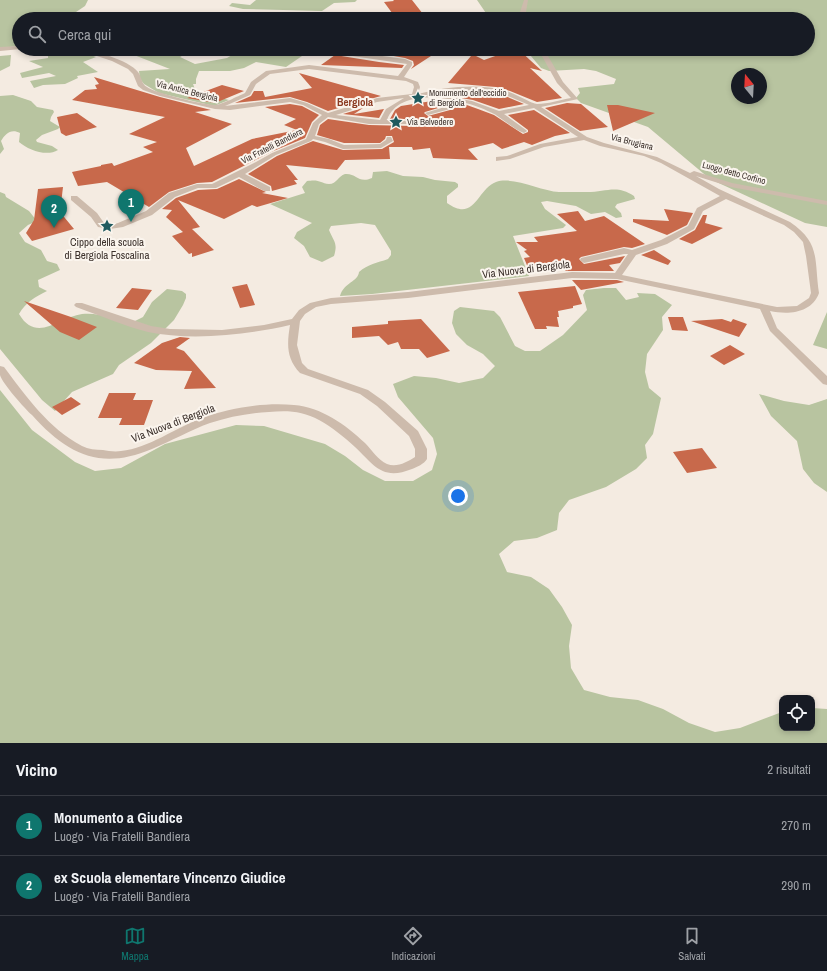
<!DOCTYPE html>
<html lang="it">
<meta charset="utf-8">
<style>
:root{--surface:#171b24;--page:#242831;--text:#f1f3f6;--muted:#9ea1a6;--line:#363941;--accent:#0f766e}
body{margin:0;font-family:"Archivo Narrow",sans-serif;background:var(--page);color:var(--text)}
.controls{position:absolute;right:12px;bottom:12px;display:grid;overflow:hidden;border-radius:8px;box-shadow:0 2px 6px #0003}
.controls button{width:36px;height:36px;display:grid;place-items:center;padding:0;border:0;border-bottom:1px solid var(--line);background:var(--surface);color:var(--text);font:20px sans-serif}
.compass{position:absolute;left:731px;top:68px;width:36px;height:36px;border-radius:50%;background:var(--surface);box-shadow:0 2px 6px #0003;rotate:342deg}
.you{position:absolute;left:458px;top:496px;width:14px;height:14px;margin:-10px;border:3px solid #fff;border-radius:50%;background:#1a73e8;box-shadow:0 0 0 6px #1a73e833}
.badge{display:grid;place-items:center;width:26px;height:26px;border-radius:50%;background:var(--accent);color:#fff;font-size:13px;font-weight:700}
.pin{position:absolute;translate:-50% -33px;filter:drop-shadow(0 1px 2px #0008)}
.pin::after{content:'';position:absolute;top:21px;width:14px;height:12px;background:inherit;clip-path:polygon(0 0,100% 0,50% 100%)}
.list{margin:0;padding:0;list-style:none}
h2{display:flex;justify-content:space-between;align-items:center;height:52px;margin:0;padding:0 16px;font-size:17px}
h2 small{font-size:13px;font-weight:400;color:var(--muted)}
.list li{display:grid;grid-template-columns:26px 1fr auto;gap:12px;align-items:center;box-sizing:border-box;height:60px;padding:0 16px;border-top:1px solid var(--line)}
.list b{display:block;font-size:15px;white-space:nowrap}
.list p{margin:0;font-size:13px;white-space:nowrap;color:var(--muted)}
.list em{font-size:13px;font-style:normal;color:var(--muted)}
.icon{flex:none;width:22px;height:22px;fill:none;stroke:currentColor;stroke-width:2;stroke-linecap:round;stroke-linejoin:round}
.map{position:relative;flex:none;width:827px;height:743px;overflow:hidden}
.search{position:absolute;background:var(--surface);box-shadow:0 2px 6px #0003;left:12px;right:12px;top:12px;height:44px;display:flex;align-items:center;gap:10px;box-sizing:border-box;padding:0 14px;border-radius:22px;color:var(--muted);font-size:15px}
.sheet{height:172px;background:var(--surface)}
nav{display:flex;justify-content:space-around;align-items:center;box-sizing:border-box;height:56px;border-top:1px solid var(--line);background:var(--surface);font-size:11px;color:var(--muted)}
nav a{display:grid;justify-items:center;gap:2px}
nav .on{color:var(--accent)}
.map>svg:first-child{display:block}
</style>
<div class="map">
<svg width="827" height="743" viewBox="0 0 827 743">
<rect width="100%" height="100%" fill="#f4ebe1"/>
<path fill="#b8c4a0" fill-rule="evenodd" d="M0 0H88L85 6 76 12 88 18 95 19H19V46L0 48Z
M256 0H357L355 2 334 3 322 11 243 9 229 6 232 3 250 5Z
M477 0H827V227L805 223 710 179 648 127 581 103 576 98 580 93 578 88 614 84 616 79 596 71 584 69 549 71 541 68 525 49H808V19H490ZM737 74H761V98H737Z
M74 49 96 57 83 62 98 72 77 76 78 78 65 84 43 85 34 88 30 81 56 76 49 73 22 78 20 73 43 67 29 61 48 58V55Z
M145 49H163L160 51 166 52 172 50 189 52 180 57 195 64 227 58 242 49H257L302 56 286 67 256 62 244 68 230 71H199L196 79V84H193L196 92 229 100 214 106 159 93 144 84 140 79 139 71 170 69 134 55 146 51Z
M11 55 10 66 0 71V56Z
M13 95 31 101 37 107 53 110 54 112 51 117 50 121 60 127 58 129 42 135 36 140 37 142 52 146 58 150C47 157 28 150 19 142L20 133C11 128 5 134 1 141L4 149 0 154V96Z
M387 171 403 176 423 177 435 180 455 182 458 184V187L447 196V203C475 223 477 189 496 182 513 176 541 191 559 192 569 192 578 192 587 192 606 192 617 184 634 196L635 199 617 204 615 207 621 213 622 217 616 218 605 212 591 214 576 206 547 201 541 202 545 209 566 225 563 228 513 236 529 276 372 294 340 296C344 282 358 282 359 272 368 264 377 263 388 259L391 255V251L375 225 361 223 331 226 329 230C334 242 338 243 334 256L322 262 310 257 304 246 294 238 297 232 312 223 270 204 305 193 302 187 307 181C320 179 320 183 329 184 337 184 338 176 345 174 357 173 358 184 372 178L373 172Z
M0 192 5 194 6 197 29 211 37 221 28 225 19 233 25 242 41 250 47 261 57 264 60 270 38 280 39 287 47 291C35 297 26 302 19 314 37 344 59 317 82 314 98 312 116 319 131 323L143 317 152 302 167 289 182 291 186 294V298L183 305 174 320 151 343 119 365 113 374 72 392 55 411 42 400 0 349Z
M604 288H616L626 300 639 297 637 293 655 294 672 305 662 317 663 330 647 354 645 372 649 388 661 398 653 434 645 445 647 458 636 469 606 487 569 500 559 513 557 530 537 538 514 541 499 554 507 572 531 577 549 589 562 607 572 625 569 646 571 668 584 690 610 697 638 700 663 709 689 723 715 732 740 728 782 712V728H812V708L827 709V743H0V390L32 430 75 462 95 471 121 468 165 444 236 425 264 426 325 444 345 456 363 470 385 481H413L432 470 437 454 433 438 398 397 393 384 414 376 436 378 459 383 483 378 495 366 483 354 467 345 456 334 452 323 454 311 460 307 494 311 500 317 515 346 525 351H540L563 335 587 310 583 295 586 290Z
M827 312V349L813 345Z
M759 394 784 401 809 405 827 399V492L814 483 803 469 797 441 771 416Z"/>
<path fill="#c8694b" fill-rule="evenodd" d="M393 0H412L423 14 395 17 384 2 394 1Z
M515 49H518L542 71 530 68 562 98 537 102 510 91 496 87 448 83 471 56H476L484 60Z
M394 51 403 52 431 56 411 69 414 65 413 61 405 58 388 55Z
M335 55 379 62 404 65 402 68 321 65Z
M299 73 381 96 328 111 307 102 290 97 235 103 251 96 254 91H263L265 97 312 88Z
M94 77 160 97 211 110 195 112 232 124 186 148 194 166 252 139 297 130 284 125 296 119 265 107 290 104 302 106 319 115 312 122 305 138 271 152 212 182 197 183 169 192 149 207 107 182 78 186 72 172 101 166V165L112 163 114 166 153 152 143 147 157 142 129 134 165 117 72 100 85 90 97 89 95 85 99 84Z
M222 85 244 91 215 103 187 98Z
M473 93 503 95 524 104 499 109 473 100 455 97Z
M438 100 464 104 478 109 494 115 523 134 528 132V130L508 115 534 110 570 133 555 136 532 145 524 142 502 149 493 143 468 149 478 160 433 158 430 148 413 150 412 147H389L390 159 345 160 337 170 286 165 298 180H294L297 184 272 191 271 186 248 174 277 156 313 141 343 150 382 149 394 142 392 136H386L385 139 380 143H344L317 135 320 125 328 119 369 125 412 126 414 123 410 120 390 119 395 110 401 106ZM448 105 452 108 450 110 428 116 424 113 425 112Z
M567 103 581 104 608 127 580 131 545 108Z
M607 105H618L655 113 613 131Z
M363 108 354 114 384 109 379 118 343 114Z
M77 113 97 127 66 136 61 133 57 117Z
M239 179 266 192 262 193 288 198 257 207 252 205 224 219 178 200 200 227 192 229 214 250 192 257V253L189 254 172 236 183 232 166 217 172 210 162 209 176 198 198 190 217 189Z
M63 187 60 212 74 229 32 241 26 233 34 220 38 189Z
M664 209 693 213 687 225 667 235 633 222V219L669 221Z
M578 211 585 221 604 216 645 244 632 248 624 247 581 257 579 259 584 264 625 256 620 263 609 265 614 271H566L559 263 529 270 524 258 530 257 524 251 527 250 516 242H538L534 237 577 231 557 214Z
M703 215H707L705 223 723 228 692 244 679 239 695 230Z
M654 250 671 261 668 265 641 255Z
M572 280H617L624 282 581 290Z
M247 284 255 305 240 308 232 287Z
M575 286 582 304 573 306V308L558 311 559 317H557L559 327 546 326 547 329H535L518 292Z
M132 288 152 290 138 310 116 308Z
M24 301 71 317 97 327 79 340 60 332Z
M668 317H683L688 331 672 330Z
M421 319 450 351 427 358 419 349H401L398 342 388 345 379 336 352 338V327L388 324V321Z
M722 319 731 322 733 319 747 324 739 337 691 321Z
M180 337 190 338 176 348 184 351 216 388 184 389 192 371 156 370 134 363 162 343Z
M730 345 745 354 724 365 710 356Z
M109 393H136L133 400H153L144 425H119L122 418H98Z
M71 397 81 404 62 415 52 407Z
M702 448 717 468 687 473 673 452Z"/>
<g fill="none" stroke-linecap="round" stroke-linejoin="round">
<path fill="#cdbbac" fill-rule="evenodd" d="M524 0H528L526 12 527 19H521L520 12Z
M19 46V49H21L0 51V47Z
M76 49C91 49 129 60 138 72 142 77 141 84 147 87 155 93 204 105 215 105 221 105 238 96 245 93L251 82 266 71 309 65 398 76 407 64 318 51 315 49H330L405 59 412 62V65L404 77 418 82 420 87 418 94C445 87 479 83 506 91 514 93 532 104 537 104 548 104 560 100 571 98L557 83 538 49H544L563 82 578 99 541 107 587 137 604 143 657 157 690 173 694 171 732 183 827 201V205L731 187 696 176 719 189 790 222C821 243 814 260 819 293 812 313 789 315 770 311L777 328 827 376V385L823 384 770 331 760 309 617 279 572 278 408 298 331 304 316 307 305 314 300 321 297 345 302 363 308 369 368 390 385 402 418 431 427 449V459C424 464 417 467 412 469 382 481 374 465 355 447 344 437 332 427 319 420 303 411 287 410 269 412 249 413 229 417 210 423 190 430 172 441 152 449 100 471 67 454 32 415 25 409 2 383 0 375 0 372 0 369 0 366L4 367C25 395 49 429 82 446 88 449 96 450 103 450 108 451 115 452 121 451 149 448 175 428 202 418 230 408 264 402 294 405 321 407 346 425 365 443 372 450 378 460 387 464 397 468 407 462 415 457V449L409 436 377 406 360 394 300 373C286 358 287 344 290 325 247 335 191 341 148 332 124 326 99 315 76 307L74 305 76 303H82L151 326 170 329 222 330 264 325 292 319 299 310 310 303 331 298 408 292 572 272 615 273 628 254H624L584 263 580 260 581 258 624 248 632 250 661 240 688 226 697 208 720 196 661 163 644 156 600 146 584 140 544 147 510 159 496 161V157L507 156 540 144 578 137 534 108 504 114 526 130 527 131 524 133C512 129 502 117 490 112 464 99 400 84 387 120L410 121 413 123 412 124H369L328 117 319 124 315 136 329 139 344 145 380 144 386 140 387 137H391L393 141 381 148 343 149 325 142 313 139 311 141 276 155 245 174 270 187V191H264L239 177 216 188H198L175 197 152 215 123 227 110 229 98 227 91 217 71 200V196H77L97 213 104 223 110 225 118 223 146 211 169 193 197 184H212L256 162 272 153 306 139 313 123 322 115 303 105 290 102 230 110 215 109 160 96 143 90 138 86 133 74 128 69 112 61ZM309 69 406 81 413 84 414 87 412 94 377 98 328 113 307 103 290 98 225 106 250 95 256 84 270 74ZM461 91 503 94 529 105 499 111 472 101 431 94ZM404 98 386 109 380 120 336 115 377 102ZM726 199 784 225 794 232 803 242 806 256 811 293 809 298 797 306 777 307 622 275 636 255 667 244 694 229 703 211Z
M448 106 451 108 450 109 428 115 425 113Z"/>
</g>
<defs>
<g id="sight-bare" transform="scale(1.08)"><path d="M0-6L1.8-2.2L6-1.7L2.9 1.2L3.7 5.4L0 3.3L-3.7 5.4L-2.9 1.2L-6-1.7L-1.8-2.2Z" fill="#1f5a5e" stroke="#fbf5ee" stroke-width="2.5" paint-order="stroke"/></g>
</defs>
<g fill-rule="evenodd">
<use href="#sight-bare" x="418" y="98"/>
<use href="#sight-bare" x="396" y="122"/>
<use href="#sight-bare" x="107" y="226"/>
</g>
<g text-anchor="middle" stroke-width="4" stroke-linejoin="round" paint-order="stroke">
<g font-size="9" fill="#3b302b" stroke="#fbf5ee">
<text transform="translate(187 91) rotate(14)" y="3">Via Antica Bergiola</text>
<text transform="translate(632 142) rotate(14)" y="3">Via Brugiana</text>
<text transform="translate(272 146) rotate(-27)" y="3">Via Fratelli Bandiera</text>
<text transform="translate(734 173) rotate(15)" y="3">Luogo detto Corfino</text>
</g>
<g font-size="9" fill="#3b302b" stroke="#fbf5ee" text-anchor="start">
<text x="429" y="96">Monumento dell'eccidio<tspan x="429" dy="10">di Bergiola</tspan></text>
<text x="407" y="125">Via Belvedere</text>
</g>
<g font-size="11" font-weight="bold" fill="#8c3b22" stroke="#fbf5ee">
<text x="355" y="106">Bergiola</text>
</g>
<g font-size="11" fill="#3b302b" stroke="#fbf5ee">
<text x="107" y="246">Cippo della scuola<tspan x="107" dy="13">di Bergiola Foscalina</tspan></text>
</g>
<g font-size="11" fill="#3b302b" stroke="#fbf5ee">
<text transform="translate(526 269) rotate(-7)" y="4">Via Nuova di Bergiola</text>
<text transform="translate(173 423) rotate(-21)" y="4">Via Nuova di Bergiola</text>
</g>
</g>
</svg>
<div class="controls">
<button><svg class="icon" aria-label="locate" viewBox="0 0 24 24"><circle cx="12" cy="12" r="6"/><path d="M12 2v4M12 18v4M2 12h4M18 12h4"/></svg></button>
</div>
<svg class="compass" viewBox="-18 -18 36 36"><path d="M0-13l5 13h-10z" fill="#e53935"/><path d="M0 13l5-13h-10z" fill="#9ea1a6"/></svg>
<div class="you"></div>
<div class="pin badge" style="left:131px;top:222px">1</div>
<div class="pin badge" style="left:54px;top:228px">2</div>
<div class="search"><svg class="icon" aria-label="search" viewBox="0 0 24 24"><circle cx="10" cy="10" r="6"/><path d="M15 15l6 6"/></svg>Cerca qui</div>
</div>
<section class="sheet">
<h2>Vicino<small>2 risultati</small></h2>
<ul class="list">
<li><span class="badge">1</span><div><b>Monumento a Giudice</b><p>Luogo · Via Fratelli Bandiera</p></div><em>270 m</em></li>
<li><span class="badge">2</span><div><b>ex Scuola elementare Vincenzo Giudice</b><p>Luogo · Via Fratelli Bandiera</p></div><em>290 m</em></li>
</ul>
</section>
<nav>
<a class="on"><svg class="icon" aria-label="map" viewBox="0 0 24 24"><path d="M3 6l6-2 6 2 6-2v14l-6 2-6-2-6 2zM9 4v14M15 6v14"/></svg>Mappa</a>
<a><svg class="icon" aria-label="directions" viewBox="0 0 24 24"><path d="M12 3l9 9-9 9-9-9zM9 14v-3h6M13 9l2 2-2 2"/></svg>Indicazioni</a>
<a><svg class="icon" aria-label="saved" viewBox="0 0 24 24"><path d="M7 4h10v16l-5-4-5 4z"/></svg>Salvati</a>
</nav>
